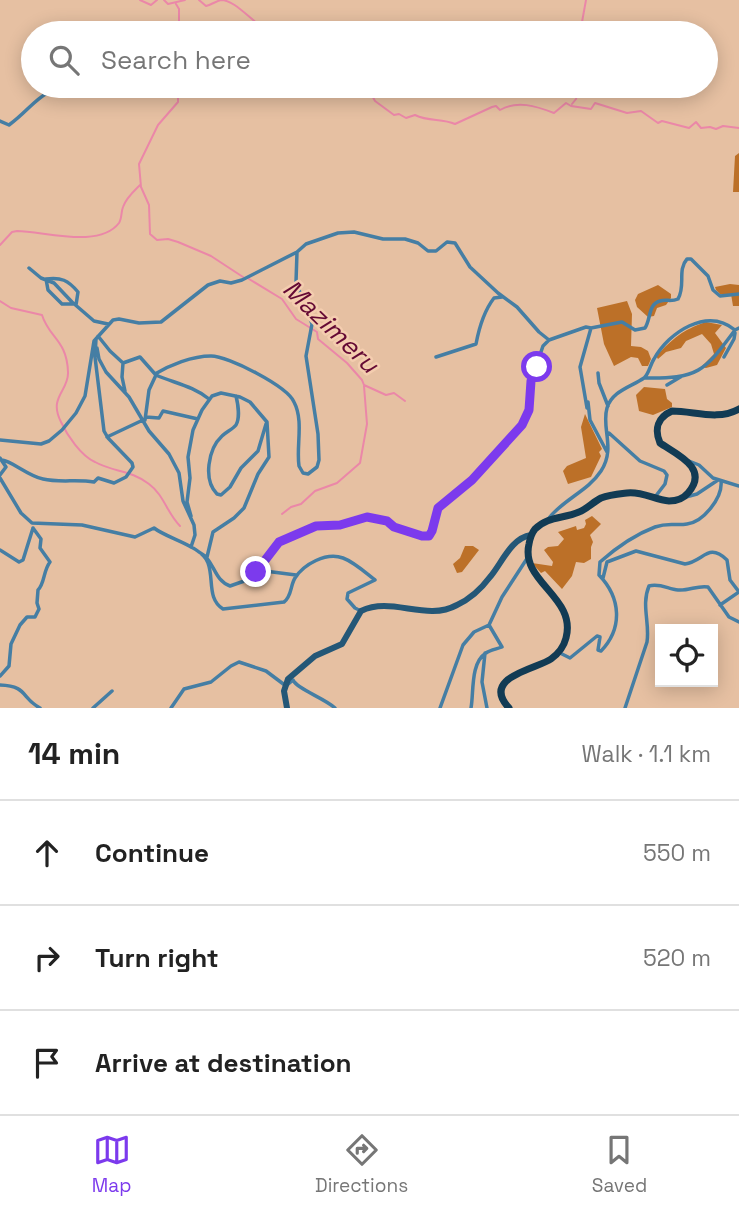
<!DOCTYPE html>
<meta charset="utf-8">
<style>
:root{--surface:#fff;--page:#f2f2f2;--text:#222;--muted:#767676;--line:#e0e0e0;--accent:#7c3aed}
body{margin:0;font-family:"Space Grotesk",sans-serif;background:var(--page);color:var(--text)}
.controls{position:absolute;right:21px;bottom:21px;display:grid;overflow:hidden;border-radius:0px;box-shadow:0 4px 18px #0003}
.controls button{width:63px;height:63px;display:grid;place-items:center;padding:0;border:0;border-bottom:2px solid var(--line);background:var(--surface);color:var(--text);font:35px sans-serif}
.stop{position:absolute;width:21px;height:21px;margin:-16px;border:5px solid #7c3aed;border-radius:50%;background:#fff}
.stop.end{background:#7c3aed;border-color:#fff;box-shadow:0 2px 7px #0008}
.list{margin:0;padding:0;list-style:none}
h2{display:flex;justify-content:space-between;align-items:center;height:91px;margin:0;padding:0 28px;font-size:30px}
h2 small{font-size:23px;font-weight:400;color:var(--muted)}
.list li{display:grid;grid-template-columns:46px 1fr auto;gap:21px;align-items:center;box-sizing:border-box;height:105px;padding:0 28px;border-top:2px solid var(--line)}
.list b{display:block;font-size:26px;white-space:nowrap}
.list em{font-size:23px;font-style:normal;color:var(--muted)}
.icon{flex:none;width:38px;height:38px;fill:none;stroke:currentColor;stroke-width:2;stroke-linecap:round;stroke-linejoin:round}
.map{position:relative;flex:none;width:739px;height:708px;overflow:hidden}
.search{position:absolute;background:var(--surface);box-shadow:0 4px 18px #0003;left:21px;right:21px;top:21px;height:77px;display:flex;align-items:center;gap:18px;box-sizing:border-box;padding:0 24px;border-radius:38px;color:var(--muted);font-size:26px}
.sheet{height:406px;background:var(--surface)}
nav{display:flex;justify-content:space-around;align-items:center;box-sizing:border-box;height:98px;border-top:2px solid var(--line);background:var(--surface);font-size:19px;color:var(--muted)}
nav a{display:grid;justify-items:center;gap:4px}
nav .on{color:var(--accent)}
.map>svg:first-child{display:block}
</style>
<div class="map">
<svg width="739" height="708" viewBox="0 0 739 708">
<rect width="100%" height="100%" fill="#e6c0a2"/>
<path fill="#bc7028" d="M739 153V192H733L735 156Z
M730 284 739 285V306H733L731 294H720L716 290 715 287Z
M658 285 671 294V298L666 305 657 308 654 316 648 317 637 307 635 300 638 294Z
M627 301 632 314 631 346 641 347 648 351 651 359 648 366H642L638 358 631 357 614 366 604 344 597 308Z
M706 322 722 325 715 333 726 348 717 365 706 368 701 367 714 354 711 344 702 334 686 341 681 348 666 352 658 359 656 356C674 338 682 330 706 322Z
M644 387 665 389 667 399 672 403V407L653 415 639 411 636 395Z
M585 414 602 449 599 452 601 456 591 477 568 484 563 471 567 466 586 458 581 427Z
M592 516 601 524 590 535 593 542 591 547V559L584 563 576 562 572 576 562 589 545 571 541 573 532 563 552 566 553 562 544 550 548 547 558 546 564 539 558 532 576 526 577 530 584 528 586 524 585 520Z
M465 546H473L479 550 462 572 457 573 453 564 460 558Z"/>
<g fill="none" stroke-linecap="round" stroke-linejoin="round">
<path stroke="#eb87a8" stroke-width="2" d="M140 0 151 5 157 0
M164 0 168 4 185 0
M199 0 206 6C211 5 216 1 221 0 238 0 257 30 274 32 286 33 296 24 307 28V33
M176 4 179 9V33
M580 33 586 0
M178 86V102L158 125 139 164 141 187 149 205 150 234 157 240 168 239 178 242 211 256 243 277
M367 86 375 101 394 115 399 114 406 118 415 115C429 122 442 118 455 124L492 107 496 106 500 110C517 100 536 106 554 113L566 103 571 106 591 109 595 103 627 113 641 111 658 123 662 121 689 128 696 122 701 128 710 127 716 129 723 126 739 128
M572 104 576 99 578 86
M0 245 12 232 17 231C44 231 99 249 119 223 122 218 121 212 123 207 126 198 134 191 140 185
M249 279 282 299 296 319 317 332 318 339 347 363 362 380 364 385 386 395 394 393 405 401
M0 301 11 308 42 315C49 338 67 340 68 372 69 391 48 397 61 422 67 435 81 456 95 462 113 472 131 470 149 484 164 495 167 513 180 526
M282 514 291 507 301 504 315 491 337 483 360 463 367 424 364 386"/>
<path stroke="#457ea4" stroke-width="3.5" d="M0 121 9 125C35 106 40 87 76 86
M29 268 41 278 54 283 72 302 94 321 108 324
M75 304H62L48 290 46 279C61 277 68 280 78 292L76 305
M98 336 110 351 123 363 140 357 155 374C170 365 192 356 211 356 228 356 287 386 294 402 304 421 296 446 299 466L303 473 308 474 317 467 319 460 318 434 306 356 312 324 296 282 297 252
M97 348 99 359 106 372 129 397 149 431 169 454 179 473 183 501 194 525 195 535 191 547
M436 357 476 344C479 328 484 311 494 298L502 297
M724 357 734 339 735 333
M123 363 122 377 125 391
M598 373 599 383 608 406
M644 378C698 379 704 372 735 330L739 328
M667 385 682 376
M236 396C238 404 240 418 236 425 233 429 226 432 222 436 208 449 203 480 217 494L221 495 230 487 241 468 258 451 266 424
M588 402 590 420 607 452
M587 408 580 367 591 328 622 322 635 330 645 328C651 319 648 304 660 301 666 299 671 302 678 299 686 286 677 270 687 259H691L708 276 713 290 720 296 739 294
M146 417 159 418 163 411 198 419
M145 420 149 390 156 375C174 383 193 386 209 399
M609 433 640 461 664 471 667 475 665 484 655 497
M107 437 143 420
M0 440 41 444 49 441 62 430 76 413 85 396 94 341 113 320 119 319 139 323 161 322 208 285 220 281 231 283 242 280 297 252 306 244 338 233 354 232 383 239H405L418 243 428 251H436L447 242 455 243 470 267 498 293 517 307 539 332 549 340
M0 458 6 467 0 475
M2 460C12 461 28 476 43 479 59 483 77 479 94 482L98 478 114 483 126 477 133 467 132 463 108 438 104 431 95 357 96 339
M689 461 699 465 713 478 739 486
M0 478 21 513 32 523 82 525 135 537 154 528C168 539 202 546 208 563 214 579 207 599 223 609L284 602C292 596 290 586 295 578 304 564 326 552 343 558 354 562 366 573 375 580L348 593 347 599 355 608 361 611
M686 497 697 494 718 480
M191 516 187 502 190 478 188 457 193 430 202 410 212 396 221 393 240 397 250 402 267 422 269 457 258 474 244 508 234 518 213 532 207 557
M549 518C564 499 588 491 601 471 616 448 601 428 607 408 612 391 631 387 644 378 649 374 650 365 654 359 669 332 707 307 735 330
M0 550 19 562 23 560 33 528
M199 552C215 560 213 580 230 586L250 579 279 543 316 526 339 525 367 517 387 521 394 527 422 536 429 535 432 531 439 507 464 488 522 425 529 410 531 381 543 346 549 340 586 327 591 328
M257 570 296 575
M603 578 607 562 636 551 685 564C704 561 708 542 727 560L730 580 739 592 720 605
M558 652 570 658 597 636 600 637 598 650 601 651C623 628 621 598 599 575L600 562C617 547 634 535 655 527 669 522 675 526 687 524 703 522 723 498 721 481
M485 653 482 682 487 708
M0 676 9 666 11 644 20 625 27 617H35L39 609 37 603 38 590C45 583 43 571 50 562L40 548 41 539 33 528
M0 685C28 686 21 698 40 708
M93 708 112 691
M171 708 184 689 211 682 231 666 239 662 266 671 286 686 293 680C297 689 324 698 335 708
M440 708 463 645 474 632 489 625 502 597 528 557
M471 708C474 693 470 663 486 653 490 650 497 649 502 647L489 625
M625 708 647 642C650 623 641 605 649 586 660 583 668 589 678 590 689 591 698 585 708 587L729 617 739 622"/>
<path stroke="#245777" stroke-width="6" d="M287 708 284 691 288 679 315 656 342 644 361 611C392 596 426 622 457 605 470 599 481 589 490 577 502 563 511 538 531 535"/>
<path stroke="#123b54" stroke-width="7" d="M509 708C480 677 537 669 551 659 558 654 564 646 566 638 577 597 520 582 529 544 530 538 531 534 535 529 548 516 563 519 579 512 587 509 593 502 601 498 609 495 619 494 627 493 642 491 655 500 669 501 676 501 683 499 688 493 710 468 676 454 660 443 654 429 658 417 672 411 695 411 717 421 739 409"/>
</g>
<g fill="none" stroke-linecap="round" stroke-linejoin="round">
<path stroke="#7c3aed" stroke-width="9" d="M256 572 279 542 316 526 340 525 367 517 387 521 394 527 422 536H429L432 531 438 508 472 480 522 425 529 410 531 381 537 367"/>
</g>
<g text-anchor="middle" stroke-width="5" stroke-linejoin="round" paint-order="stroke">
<g font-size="26" font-style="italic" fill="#640934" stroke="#f4cdaf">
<text transform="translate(331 326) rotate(44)" y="9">Mazimeru</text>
</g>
</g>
</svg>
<div class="controls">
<button><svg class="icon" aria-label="locate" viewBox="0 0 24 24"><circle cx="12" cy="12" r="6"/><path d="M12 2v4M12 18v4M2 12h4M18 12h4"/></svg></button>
</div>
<div class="stop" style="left:537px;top:367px"></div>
<div class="stop end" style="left:256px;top:572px"></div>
<div class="search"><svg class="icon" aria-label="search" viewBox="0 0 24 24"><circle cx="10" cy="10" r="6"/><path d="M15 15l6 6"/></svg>Search here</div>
</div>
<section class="sheet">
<h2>14 min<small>Walk · 1.1 km</small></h2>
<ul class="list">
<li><svg class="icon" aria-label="ahead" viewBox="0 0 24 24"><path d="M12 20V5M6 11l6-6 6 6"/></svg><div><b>Continue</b></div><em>550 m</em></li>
<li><svg class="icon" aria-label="right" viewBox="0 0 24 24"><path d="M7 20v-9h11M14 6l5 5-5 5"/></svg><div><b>Turn right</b></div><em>520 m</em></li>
<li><svg class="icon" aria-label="arrive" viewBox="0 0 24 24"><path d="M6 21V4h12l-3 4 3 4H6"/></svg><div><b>Arrive at destination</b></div></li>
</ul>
</section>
<nav>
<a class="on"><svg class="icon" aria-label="map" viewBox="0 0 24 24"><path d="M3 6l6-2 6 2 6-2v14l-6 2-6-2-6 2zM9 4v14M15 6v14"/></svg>Map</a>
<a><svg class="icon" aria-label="directions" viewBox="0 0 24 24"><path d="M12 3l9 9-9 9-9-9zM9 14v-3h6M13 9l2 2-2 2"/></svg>Directions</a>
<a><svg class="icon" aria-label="saved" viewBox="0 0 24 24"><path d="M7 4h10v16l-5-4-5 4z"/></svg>Saved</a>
</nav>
